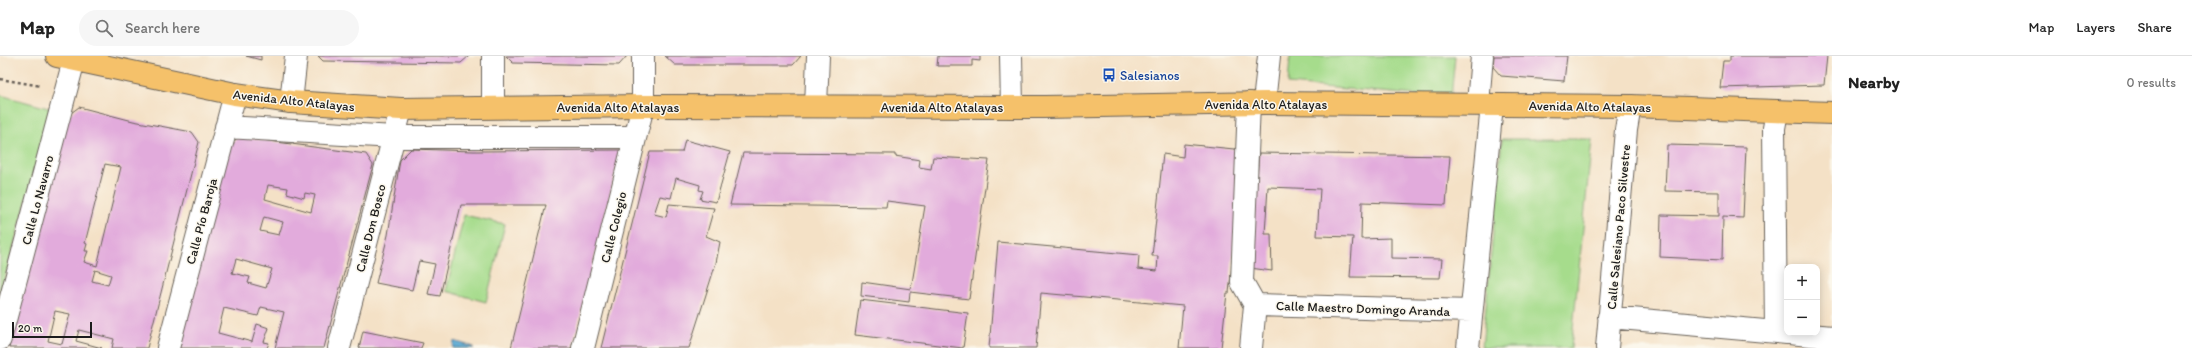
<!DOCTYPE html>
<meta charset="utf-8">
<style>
:root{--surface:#fff;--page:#f6f6f6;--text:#222;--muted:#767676;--line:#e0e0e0}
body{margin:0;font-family:Itim,sans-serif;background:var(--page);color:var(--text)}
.controls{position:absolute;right:12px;bottom:12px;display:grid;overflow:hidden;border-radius:8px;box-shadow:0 2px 10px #0003}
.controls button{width:36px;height:36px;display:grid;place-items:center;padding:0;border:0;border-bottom:1px solid var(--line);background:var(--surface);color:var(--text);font:20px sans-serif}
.scale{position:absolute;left:12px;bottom:10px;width:80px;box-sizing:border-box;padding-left:4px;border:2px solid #1c1c1c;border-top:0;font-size:11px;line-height:14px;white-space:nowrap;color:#1c1c1c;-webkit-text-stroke:3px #fbf7ec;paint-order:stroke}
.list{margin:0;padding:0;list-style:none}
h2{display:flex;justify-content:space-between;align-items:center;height:52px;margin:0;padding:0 16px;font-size:17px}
h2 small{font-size:13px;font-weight:400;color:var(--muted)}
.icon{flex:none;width:22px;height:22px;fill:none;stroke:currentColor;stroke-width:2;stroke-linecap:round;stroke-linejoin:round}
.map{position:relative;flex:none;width:1832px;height:292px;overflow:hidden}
header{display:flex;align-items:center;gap:24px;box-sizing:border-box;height:56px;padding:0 20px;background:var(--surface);border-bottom:1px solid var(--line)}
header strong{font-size:19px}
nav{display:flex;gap:22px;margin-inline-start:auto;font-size:14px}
.search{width:280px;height:36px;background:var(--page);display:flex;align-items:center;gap:10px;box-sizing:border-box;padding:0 14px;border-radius:22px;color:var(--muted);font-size:15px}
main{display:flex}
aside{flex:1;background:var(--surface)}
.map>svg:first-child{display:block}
</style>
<header>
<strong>Map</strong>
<div class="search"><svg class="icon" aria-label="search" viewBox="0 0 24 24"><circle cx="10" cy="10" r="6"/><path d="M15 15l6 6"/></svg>Search here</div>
<nav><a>Map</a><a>Layers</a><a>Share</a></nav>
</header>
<main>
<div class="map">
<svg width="1832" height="292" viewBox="0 0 1832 292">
<rect width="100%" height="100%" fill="#fbf7ec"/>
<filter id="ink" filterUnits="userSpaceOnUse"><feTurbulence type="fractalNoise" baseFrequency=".025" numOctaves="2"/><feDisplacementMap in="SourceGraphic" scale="8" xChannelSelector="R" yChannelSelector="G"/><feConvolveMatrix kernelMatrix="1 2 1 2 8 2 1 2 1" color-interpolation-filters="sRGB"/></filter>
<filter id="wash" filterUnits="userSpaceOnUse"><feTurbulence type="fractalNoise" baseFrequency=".012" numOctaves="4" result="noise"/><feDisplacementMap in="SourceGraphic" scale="16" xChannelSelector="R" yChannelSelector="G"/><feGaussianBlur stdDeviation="0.9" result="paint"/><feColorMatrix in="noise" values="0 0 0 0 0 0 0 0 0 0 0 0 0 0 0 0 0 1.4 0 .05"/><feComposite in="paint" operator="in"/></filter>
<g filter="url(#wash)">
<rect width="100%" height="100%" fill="#f4e1c6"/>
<path fill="#a6dc8c" stroke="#617c54" d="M1290 0H1455L1451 42 1288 28Z
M0 39 52 53 0 239Z
M1502 83H1592L1571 292H1482Z
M464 159 505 168 486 246 446 235Z"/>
<path fill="#59a7d2" stroke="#3a6277" d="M454 285 474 291V292H453Z"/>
<g id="blocks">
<path fill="#e2abdc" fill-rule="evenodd" d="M246 0H261V4Z
M318 0H469L461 7 323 5Z
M506 0H627L619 9 513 7Z
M665 0H801L793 9H675Z
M938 0H980V5L972 4V10H937Z
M1494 0H1567L1564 25 1501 20 1493 11Z
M1730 0H1827L1824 29 1720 32 1723 5H1730Z
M79 51 133 65 192 76 199 86 147 292H112L114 283 79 274 76 285 102 292H9L67 60ZM105 108 121 111 97 210 84 206 88 195H85L87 188 85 187ZM95 214 111 219 108 229 92 225ZM55 255 70 258 62 288 48 285Z
M239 81 366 98 373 109 324 292H275L284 256 261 251 258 260 224 252 218 277 252 286 257 268 269 272 264 286 269 287 267 292H175L227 90ZM268 129 288 132 287 137 304 142 305 137 315 139 311 156 265 143ZM264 161 283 166 279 179 260 175ZM236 203 272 213 266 232 248 227 250 221 232 217Z
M685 84 730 96 716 146 700 143 703 135 699 134 700 129 676 122 671 142 660 140 654 158 666 161 669 148 714 152 706 180 720 186 716 207 689 292H601L650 96H682Z
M1184 88 1244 94 1229 237H1227L1221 292H1179L1183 250 1041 237 1036 292H989L998 186 1139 199 1138 213 1157 215 1158 200H1152L1163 98 1183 101Z
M1667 89 1746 91 1743 162 1723 161 1722 204 1660 201 1661 159 1719 160V136L1665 135Z
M411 93 474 95 621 94 572 292H511L546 149H461L440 240 428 238 435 208 419 205 412 234 376 227 388 179 400 104Z
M743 97 895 98V100L920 104 919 111 931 113 933 101 989 104 969 243 910 236 909 246 861 240 862 226 911 233 925 150 887 145 886 151 730 149Z
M1259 97 1450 100 1446 149 1362 146 1361 183 1391 182V202L1442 203 1440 222 1350 221 1353 181 1317 180 1320 133 1268 131 1265 178H1271L1272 215 1250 212Z
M860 244 968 257 963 292 855 279Z
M363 275 423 287 421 292H359Z"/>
</g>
</g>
<g filter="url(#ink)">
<use href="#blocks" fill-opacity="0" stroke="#686158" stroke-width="1"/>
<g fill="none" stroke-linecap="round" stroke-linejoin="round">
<g stroke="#686158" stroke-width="24">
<path id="minor" d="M1011 0 1012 51
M291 46 296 0
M1249 47 1242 226 1255 249
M1264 47 1269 0
M1478 48 1482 0
M816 50 818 0
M493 51V0
M226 71 394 81H635
M1255 249 1471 255
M1609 261 1787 277
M1776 276 1774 72 1777 56
M1789 277 1832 281
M0 283 74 4
M168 292 235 38
M339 292 401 53
M583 292 643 50V0
M1251 292 1255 249
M1468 292 1492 49
M1607 292 1626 74 1630 50"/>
</g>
<g stroke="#686158" stroke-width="24">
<path id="major" d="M57 0 235 38 291 46 401 53 643 50 1044 51 1264 47 1630 50 1832 57"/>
</g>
<path stroke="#686158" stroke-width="2.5" stroke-dasharray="3 3" stroke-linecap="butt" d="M0 23 41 30"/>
<use href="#minor" stroke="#fff" stroke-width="22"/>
<use href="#major" stroke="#f5c16b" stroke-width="22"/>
</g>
</g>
<defs>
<g id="bus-bare" transform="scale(1.08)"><path d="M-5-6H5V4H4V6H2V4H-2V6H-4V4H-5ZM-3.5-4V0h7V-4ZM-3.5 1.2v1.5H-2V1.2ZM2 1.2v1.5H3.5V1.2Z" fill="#1a4fb4" stroke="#fbf7ec" stroke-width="2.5" paint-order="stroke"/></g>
</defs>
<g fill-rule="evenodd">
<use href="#bus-bare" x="1109" y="19"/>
</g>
<g text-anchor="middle" stroke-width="3" stroke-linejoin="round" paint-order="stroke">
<g font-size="13" fill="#164399" stroke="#fbf7ec" text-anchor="start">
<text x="1120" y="24">Salesianos</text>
</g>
<g font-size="13" fill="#1c1c1c" stroke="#fbf7ec">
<text transform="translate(294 44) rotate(6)" y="5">Avenida Alto Atalayas</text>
<text x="1266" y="53">Avenida Alto Atalayas</text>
<text transform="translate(1590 50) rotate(1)" y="5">Avenida Alto Atalayas</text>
<text x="618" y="56">Avenida Alto Atalayas</text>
<text x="942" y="56">Avenida Alto Atalayas</text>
<text transform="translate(37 144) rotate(-75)" y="5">Calle Lo Navarro</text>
<text transform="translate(201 165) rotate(-75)" y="5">Calle Pío Baroja</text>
<text transform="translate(613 171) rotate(-76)" y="5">Calle Colegio</text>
<text transform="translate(1618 171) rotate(-85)" y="5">Calle Salesiano Paco Silvestre</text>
<text transform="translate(370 172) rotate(-76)" y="5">Calle Don Bosco</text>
<text transform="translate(1363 252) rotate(2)" y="5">Calle Maestro Domingo Aranda</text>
</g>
</g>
</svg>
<div class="controls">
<button>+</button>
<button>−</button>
</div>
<div class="scale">20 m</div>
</div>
<aside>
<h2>Nearby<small>0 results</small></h2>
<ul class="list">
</ul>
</aside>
</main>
